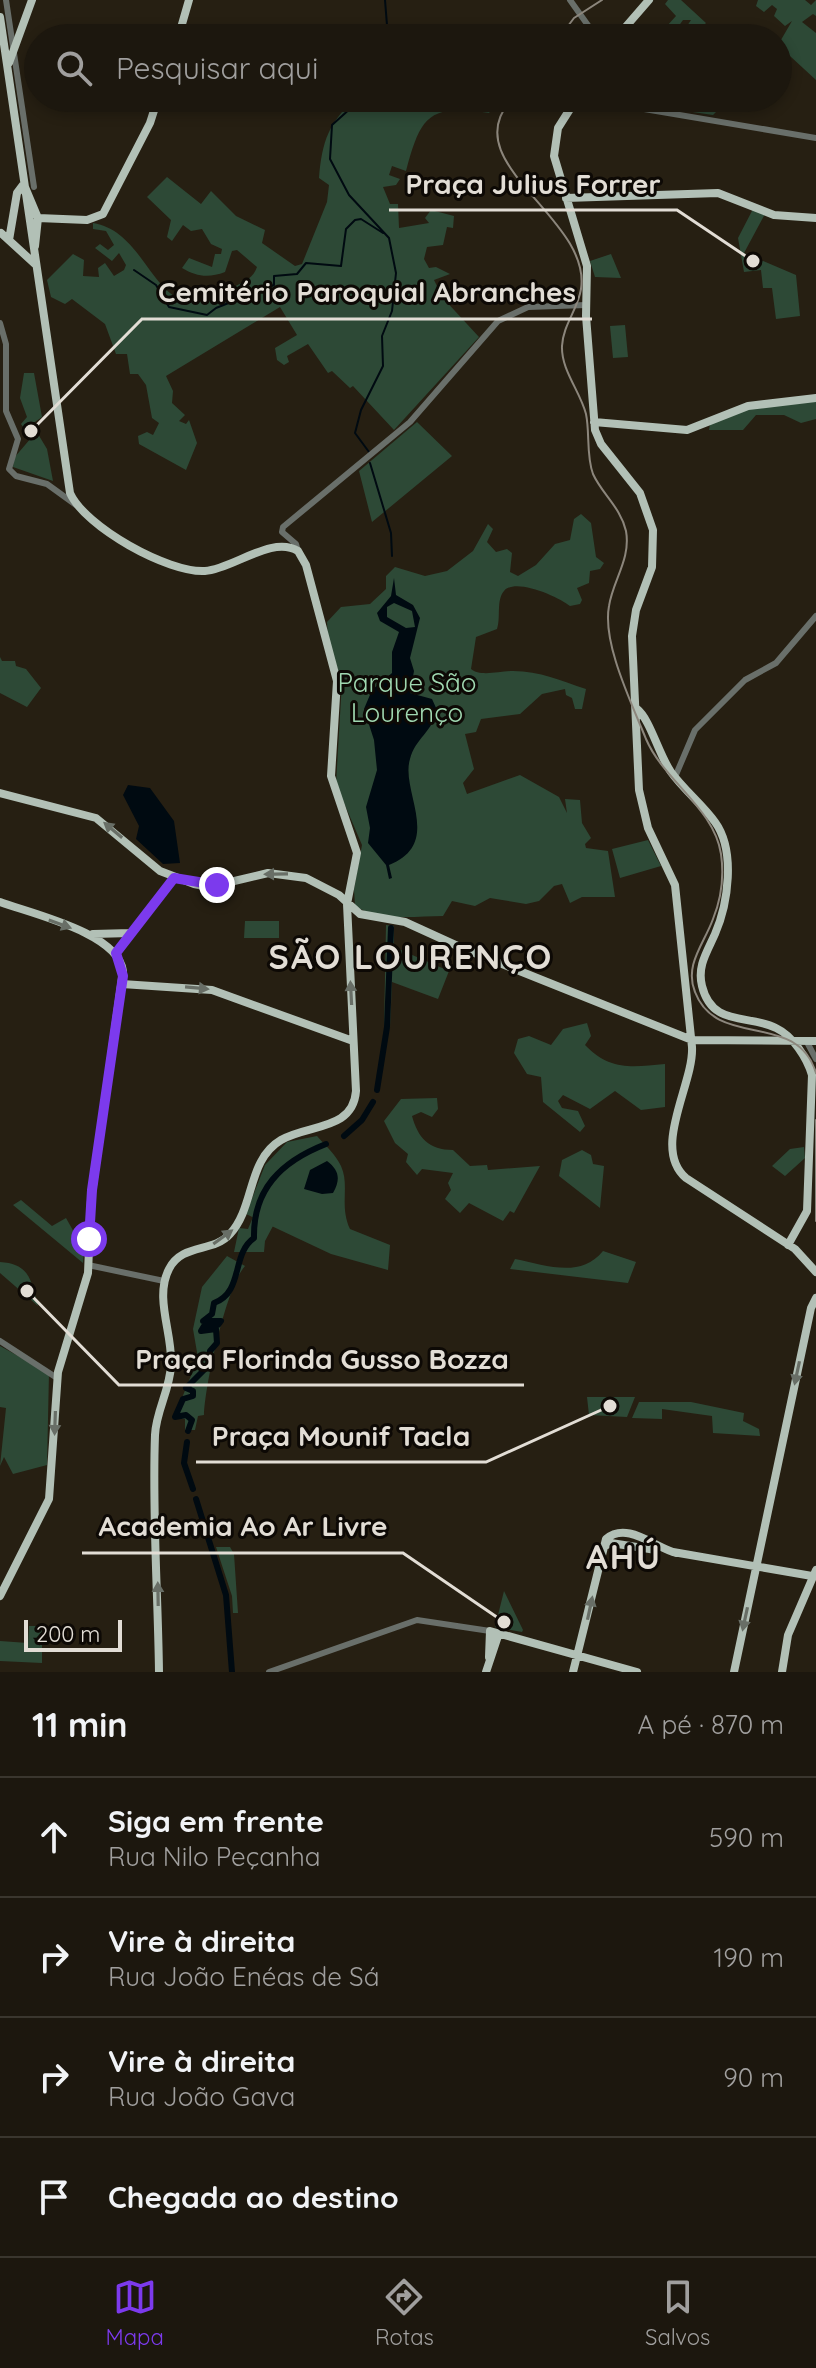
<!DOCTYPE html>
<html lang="pt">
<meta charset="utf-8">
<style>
:root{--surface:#1c170e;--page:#29241c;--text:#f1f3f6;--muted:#a09f9e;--line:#3a362e;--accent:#7c3aed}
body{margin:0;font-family:Quicksand,sans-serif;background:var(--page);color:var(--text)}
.scale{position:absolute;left:24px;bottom:20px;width:98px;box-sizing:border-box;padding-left:8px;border:4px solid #e2ddd5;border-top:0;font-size:22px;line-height:28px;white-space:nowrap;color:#e2ddd5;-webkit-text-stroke:6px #0d0905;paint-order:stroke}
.stop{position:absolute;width:24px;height:24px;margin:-18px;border:6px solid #7c3aed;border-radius:50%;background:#fff}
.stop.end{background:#7c3aed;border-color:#fff;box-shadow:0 2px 8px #0008}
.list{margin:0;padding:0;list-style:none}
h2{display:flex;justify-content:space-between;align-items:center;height:104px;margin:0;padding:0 32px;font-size:34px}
h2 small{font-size:26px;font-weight:400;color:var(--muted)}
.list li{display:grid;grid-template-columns:52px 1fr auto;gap:24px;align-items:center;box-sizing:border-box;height:120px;padding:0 32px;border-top:2px solid var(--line)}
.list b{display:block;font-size:30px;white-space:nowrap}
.list p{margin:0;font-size:26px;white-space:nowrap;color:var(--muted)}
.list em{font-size:26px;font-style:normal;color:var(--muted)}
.icon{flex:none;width:44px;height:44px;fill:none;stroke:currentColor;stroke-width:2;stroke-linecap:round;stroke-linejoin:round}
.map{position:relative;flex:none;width:816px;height:1672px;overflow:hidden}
.search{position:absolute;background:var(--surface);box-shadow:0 4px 12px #0003;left:24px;right:24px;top:24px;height:88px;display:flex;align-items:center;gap:20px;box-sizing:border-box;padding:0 28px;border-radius:44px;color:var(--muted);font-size:30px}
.sheet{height:584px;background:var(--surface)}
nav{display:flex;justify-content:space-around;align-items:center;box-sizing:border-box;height:112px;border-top:2px solid var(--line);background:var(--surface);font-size:22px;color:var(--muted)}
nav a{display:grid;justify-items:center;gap:4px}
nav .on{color:var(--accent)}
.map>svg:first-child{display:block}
</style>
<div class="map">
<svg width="816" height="1672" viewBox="0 0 816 1672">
<rect width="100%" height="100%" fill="#261f12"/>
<path fill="#2d4936" d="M668 0H681L706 23 701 28 695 25 691 30 687 26 691 20H683L673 34 666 27 676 16 665 4Z
M758 0H805L811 5 816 0V16L813 14 802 22 816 33V80L778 45 792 21 785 26 774 16 777 9 772 5 764 12 756 6Z
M356 98H483L496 103 489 113C429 104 421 115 406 171L392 166 389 175 400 179 396 185 383 187 390 204H398L399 228 429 223 425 218 431 210 454 216 453 228 447 227 443 245 427 247 424 259 429 268 436 267 450 274 434 280 443 298 479 337 394 430 353 386 350 388 332 371 328 373 308 344 287 356 289 362 284 365 277 360 275 348 297 335 280 307 166 376 173 391 172 403 185 415 179 421 186 424 189 420 197 443 186 470 139 444 138 436 147 432 153 435 159 423 152 418 146 385 138 374H130L127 354H116L105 324 72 299 65 304 51 297 47 280 73 254 84 260 83 276 99 277 98 268 105 263 114 276 124 270 126 265 119 253 112 261 95 248 100 244 108 250 114 245 106 231 93 229V223C155 233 153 337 229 290 241 282 252 281 257 267L237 250 232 251 225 272C209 278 197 277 182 268L189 258 212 267 215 254H221L222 249 211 244 202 229 191 231 183 225 172 241 167 237 171 220 147 197 167 177 201 204 211 191 236 216 265 230 262 243 295 266 302 264 327 202 329 185 319 178C322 141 329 122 356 98Z
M705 98 717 111 713 115 631 103 629 99Z
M753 209 765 214 744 253 796 275 800 316 776 319 772 288H763L761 270 744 272 738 238Z
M611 254 621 278 595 277 590 261Z
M625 325 628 357 613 358 610 326Z
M24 373H34L42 417 32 424 47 449 53 481 13 467 14 458 31 438 21 424 27 417 20 398Z
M816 400V419L801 423 784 415H756L743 430H709L710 424 750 408Z
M417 422 452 456 372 522 359 471Z
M581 514 591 523 596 557 604 563 600 569 590 571 589 583 577 588 582 600 580 604 570 606C559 597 515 577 504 591 496 600 501 618 497 629L476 637 471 669C480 677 500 671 513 671 540 671 561 681 586 689L582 709H575L572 698 566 695 565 689 542 694 520 714 481 719 476 732 465 734 474 769 463 783 467 794 520 775 559 797 567 813 565 799 580 800 582 823 591 838 585 844 586 848 608 851 615 897H582L570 903 562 884 554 886 539 901 526 904 490 898 475 906 452 901 443 916C416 916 379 922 355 906L354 889 362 845 336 784 342 682 328 640 327 622 341 607 370 604 386 589V576L395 567 425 576 447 571 473 551 488 524 493 529 487 542 496 552 507 549 512 553 510 572 518 576 536 565 555 544 570 540 574 519Z
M0 657 2 661H15L16 666 26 669 41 688 27 707 0 693Z
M648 840 661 866 620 878 612 849Z
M245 921H279V938H244Z
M386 925 394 926V947L449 971 438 999 392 982 390 1028H384Z
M587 1023 591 1036 585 1045C610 1071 632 1067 665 1064V1107L641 1110 615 1091 590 1109 563 1095 558 1101 562 1108 578 1111 585 1126 580 1132 543 1102 541 1077 527 1074 514 1053 518 1039 529 1036 551 1045 563 1029Z
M437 1098 438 1109 432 1117 421 1112 412 1116C418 1138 429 1150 453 1150L470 1166 487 1165 488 1170 540 1166 514 1213 510 1211 503 1221 469 1203 460 1213 445 1199 451 1190 448 1183 453 1173 422 1169 417 1175 406 1162 408 1154 395 1143 384 1121 401 1099Z
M317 1136C325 1145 336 1155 341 1166 350 1186 339 1205 350 1229L390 1245 388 1270 331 1254 246 1214 265 1165 287 1142Z
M804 1147 805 1158 785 1176 772 1166 790 1149Z
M582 1150 591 1155 593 1164 604 1166 600 1208 559 1176 562 1160Z
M21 1200 52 1226 66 1218 84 1250 83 1263 13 1205Z
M253 1217 273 1226 265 1241 264 1252H234L239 1228 248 1229Z
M603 1251 636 1262 628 1283 510 1269 515 1259C546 1265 580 1279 603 1251Z
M227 1256 245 1266C226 1287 205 1385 204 1415L198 1416 195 1430H185V1419L174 1418 198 1358 193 1329 202 1287Z
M0 1262C30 1264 31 1280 38 1306L0 1273Z
M0 1346 49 1373 47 1465 13 1474 4 1457 0 1466 6 1408 0 1407Z
M587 1397H635L627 1417 589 1415Z
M639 1402H691L744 1413 743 1421 759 1429 760 1436 713 1433 712 1416 662 1409V1419L632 1418Z
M216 1547H230L234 1554 238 1613H233L232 1596Z
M504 1591 523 1630 522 1632 495 1627Z
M29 1626H42V1663L0 1661V1641L28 1643Z"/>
<path fill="#000a11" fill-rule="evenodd" d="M394 578 396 595 413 605 420 618 410 658 414 671 410 693 432 699 437 710C433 731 415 739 410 759 400 791 444 843 389 865L392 878 389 879 386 865 368 843 370 828 366 807 377 770 374 740 364 709 372 690 392 673V652L399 632 380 621 377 613 391 596ZM394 603 412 611 415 627 406 628 387 617V607Z
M128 785 150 788 174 821 180 863 163 864 136 839 139 826 123 795Z
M327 1161C339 1170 341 1179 333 1193L322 1194 304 1189 310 1170Z"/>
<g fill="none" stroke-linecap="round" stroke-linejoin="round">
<path stroke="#000a11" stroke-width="2" d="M385 0 388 38
M362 98 332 125 330 159 349 195 389 238 396 273 392 311 382 336 383 366 361 410 355 433 369 452
M134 270 156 285 169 307 207 315 216 308 274 285V276L297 274 306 263 341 266 346 229 355 220 361 219 383 233
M370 463 391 533 392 556"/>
<path stroke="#000a11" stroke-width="6" d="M377 1090 387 1027 391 928
M344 1136 362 1120 373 1102
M188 1431 192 1420 186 1415 175 1417 183 1399 193 1396V1391L186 1388 208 1366 210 1351 217 1343 216 1329 201 1331 204 1326 218 1325 221 1321H203L212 1314 214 1303C244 1292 231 1254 254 1238 253 1190 280 1162 326 1144
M187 1442 184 1463 193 1489
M196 1499 226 1595 232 1672"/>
<path stroke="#696f6a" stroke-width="6" d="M6 0 34 187
M570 0 597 38
M579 98 816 138
M0 323 6 344V411L18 439 9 469 16 476 47 484 76 505
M298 551 296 544 282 532 283 527 410 422 498 321 528 307 586 305
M675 777 695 730 745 680 776 663 816 616
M808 1044 816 1059
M88 1265 164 1281
M0 1341 57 1378
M269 1672 417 1620 490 1631"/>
<path stroke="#b2c0b6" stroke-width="8" d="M0 17 70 493C85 527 168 573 205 571 233 569 272 535 298 551L306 565 337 681 331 776 357 853 347 904 356 1091C353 1131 308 1124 281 1140 247 1160 255 1207 230 1234 213 1253 182 1243 169 1269 154 1298 173 1334 171 1365 170 1390 156 1411 155 1435 152 1514 158 1593 159 1672
M178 38 189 0
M616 38 649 0
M9 63 32 0
M577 98 558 128 554 156 587 266 586 316 595 430 601 444 640 493 653 530 652 567 636 610 632 636 639 790 648 828 675 885 692 1047C694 1084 651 1148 686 1178L795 1249 816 1272
M25 187 38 218 35 246
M566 198 718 193 774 215 816 218
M38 218 87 220 103 214 150 123 158 98
M1 233 35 264
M9 240 17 193 23 185
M594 422 687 430 748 406 816 398
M637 709C650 719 659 755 671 772 684 790 702 804 715 822 736 851 728 904 715 934 707 952 697 966 702 986 712 1027 748 1014 776 1028 793 1036 807 1058 812 1075L807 1211 788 1245
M0 793 96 818 160 871 194 884 209 887 268 873 306 878 339 895 360 914 405 922 462 948 692 1040 816 1041
M0 902C33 914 118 933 123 971L91 1200 88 1273 58 1372 49 1499 0 1596
M93 934 131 933
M116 953 174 878
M122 984 212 990 353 1041
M603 1547 611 1543 656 1550
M673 1552 812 1576
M489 1657 490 1631 637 1672
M486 1672 499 1633
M573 1672 606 1539C627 1521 654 1547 676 1553
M734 1672 811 1308 816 1298
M782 1672 788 1635 816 1570"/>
<path stroke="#8c867c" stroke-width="2" d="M559 38 574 18 602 0
M513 98C451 162 592 217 581 289 578 309 563 325 562 346 561 370 580 391 586 414 590 433 586 455 593 474 602 494 621 508 626 531 631 559 613 580 609 606 602 643 632 704 646 739 664 781 714 808 721 854 724 875 721 899 713 919 704 944 684 965 695 992 717 1050 797 1010 816 1073
M816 1120V1221"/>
</g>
<defs><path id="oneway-solid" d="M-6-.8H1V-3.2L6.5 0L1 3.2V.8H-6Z" transform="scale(2)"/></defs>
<g fill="#686e66">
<use href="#oneway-solid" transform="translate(113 830) rotate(-140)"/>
<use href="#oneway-solid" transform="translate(276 874) rotate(179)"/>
<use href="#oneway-solid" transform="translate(60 924) rotate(20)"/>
<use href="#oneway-solid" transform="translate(197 988) rotate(5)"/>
<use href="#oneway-solid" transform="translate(351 993) rotate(-93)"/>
<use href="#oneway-solid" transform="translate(223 1237) rotate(-36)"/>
<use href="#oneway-solid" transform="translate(797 1373) rotate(102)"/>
<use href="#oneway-solid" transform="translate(55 1423) rotate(92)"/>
<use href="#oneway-solid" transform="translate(158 1594) rotate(-91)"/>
<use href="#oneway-solid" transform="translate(590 1608) rotate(-78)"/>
<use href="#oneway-solid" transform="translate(745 1619) rotate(102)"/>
</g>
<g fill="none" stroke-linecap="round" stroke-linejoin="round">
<path stroke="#7c3aed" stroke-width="10" d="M89 1239 92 1190 123 976 116 953 174 878 217 885"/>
</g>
<g text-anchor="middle" stroke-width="6" stroke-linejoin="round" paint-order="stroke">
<g font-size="26" fill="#a0d8b1" stroke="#0d0905">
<text x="407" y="692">Parque São<tspan x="407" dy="30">Lourenço</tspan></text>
</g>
<g font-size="34" font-weight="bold" letter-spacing="2" fill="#e2ddd5" stroke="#0d0905">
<text x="411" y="969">SÃO LOURENÇO</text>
<text x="624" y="1569">AHÚ</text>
</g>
</g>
<path fill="none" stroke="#e2ddd5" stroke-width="3" d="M753 261L677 210H389M31 431L142 319H592M27 1291L119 1385H524M610 1406L486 1462H196M504 1622L403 1553H82"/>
<g fill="#e2ddd5" stroke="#0d0905" stroke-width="3">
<circle cx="753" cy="261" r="8"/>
<circle cx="31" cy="431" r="8"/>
<circle cx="27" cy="1291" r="8"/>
<circle cx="610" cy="1406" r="8"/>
<circle cx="504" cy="1622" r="8"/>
</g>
<g font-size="28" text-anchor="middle" font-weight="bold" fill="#e2ddd5" stroke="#0d0905" stroke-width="6" stroke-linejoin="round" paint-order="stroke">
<text x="533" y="194">Praça Julius Forrer</text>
<text x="367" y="302">Cemitério Paroquial Abranches</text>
<text x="322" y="1369">Praça Florinda Gusso Bozza</text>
<text x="341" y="1446">Praça Mounif Tacla</text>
<text x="243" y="1536">Academia Ao Ar Livre</text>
</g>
</svg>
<div class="scale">200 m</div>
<div class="stop" style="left:89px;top:1239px"></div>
<div class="stop end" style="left:217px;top:885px"></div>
<div class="search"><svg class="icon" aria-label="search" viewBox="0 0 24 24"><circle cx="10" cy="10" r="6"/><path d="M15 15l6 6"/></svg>Pesquisar aqui</div>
</div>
<section class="sheet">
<h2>11 min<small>A pé · 870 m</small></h2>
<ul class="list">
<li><svg class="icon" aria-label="ahead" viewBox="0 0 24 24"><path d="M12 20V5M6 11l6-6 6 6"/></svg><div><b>Siga em frente</b><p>Rua Nilo Peçanha</p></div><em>590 m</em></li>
<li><svg class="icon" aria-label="right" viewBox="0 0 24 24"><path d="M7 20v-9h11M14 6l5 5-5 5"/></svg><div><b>Vire à direita</b><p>Rua João Enéas de Sá</p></div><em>190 m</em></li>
<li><svg class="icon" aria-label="right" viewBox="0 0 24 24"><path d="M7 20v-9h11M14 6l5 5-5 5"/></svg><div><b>Vire à direita</b><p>Rua João Gava</p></div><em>90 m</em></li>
<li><svg class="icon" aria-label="arrive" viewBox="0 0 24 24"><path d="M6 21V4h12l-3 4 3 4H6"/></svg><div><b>Chegada ao destino</b></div></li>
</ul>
</section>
<nav>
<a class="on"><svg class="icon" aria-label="map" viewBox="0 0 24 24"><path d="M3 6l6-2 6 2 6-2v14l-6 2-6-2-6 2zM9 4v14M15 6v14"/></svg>Mapa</a>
<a><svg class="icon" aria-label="directions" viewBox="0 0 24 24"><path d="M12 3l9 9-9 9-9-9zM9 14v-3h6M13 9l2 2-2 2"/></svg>Rotas</a>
<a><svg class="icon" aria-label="saved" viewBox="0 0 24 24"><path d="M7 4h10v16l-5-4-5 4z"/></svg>Salvos</a>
</nav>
